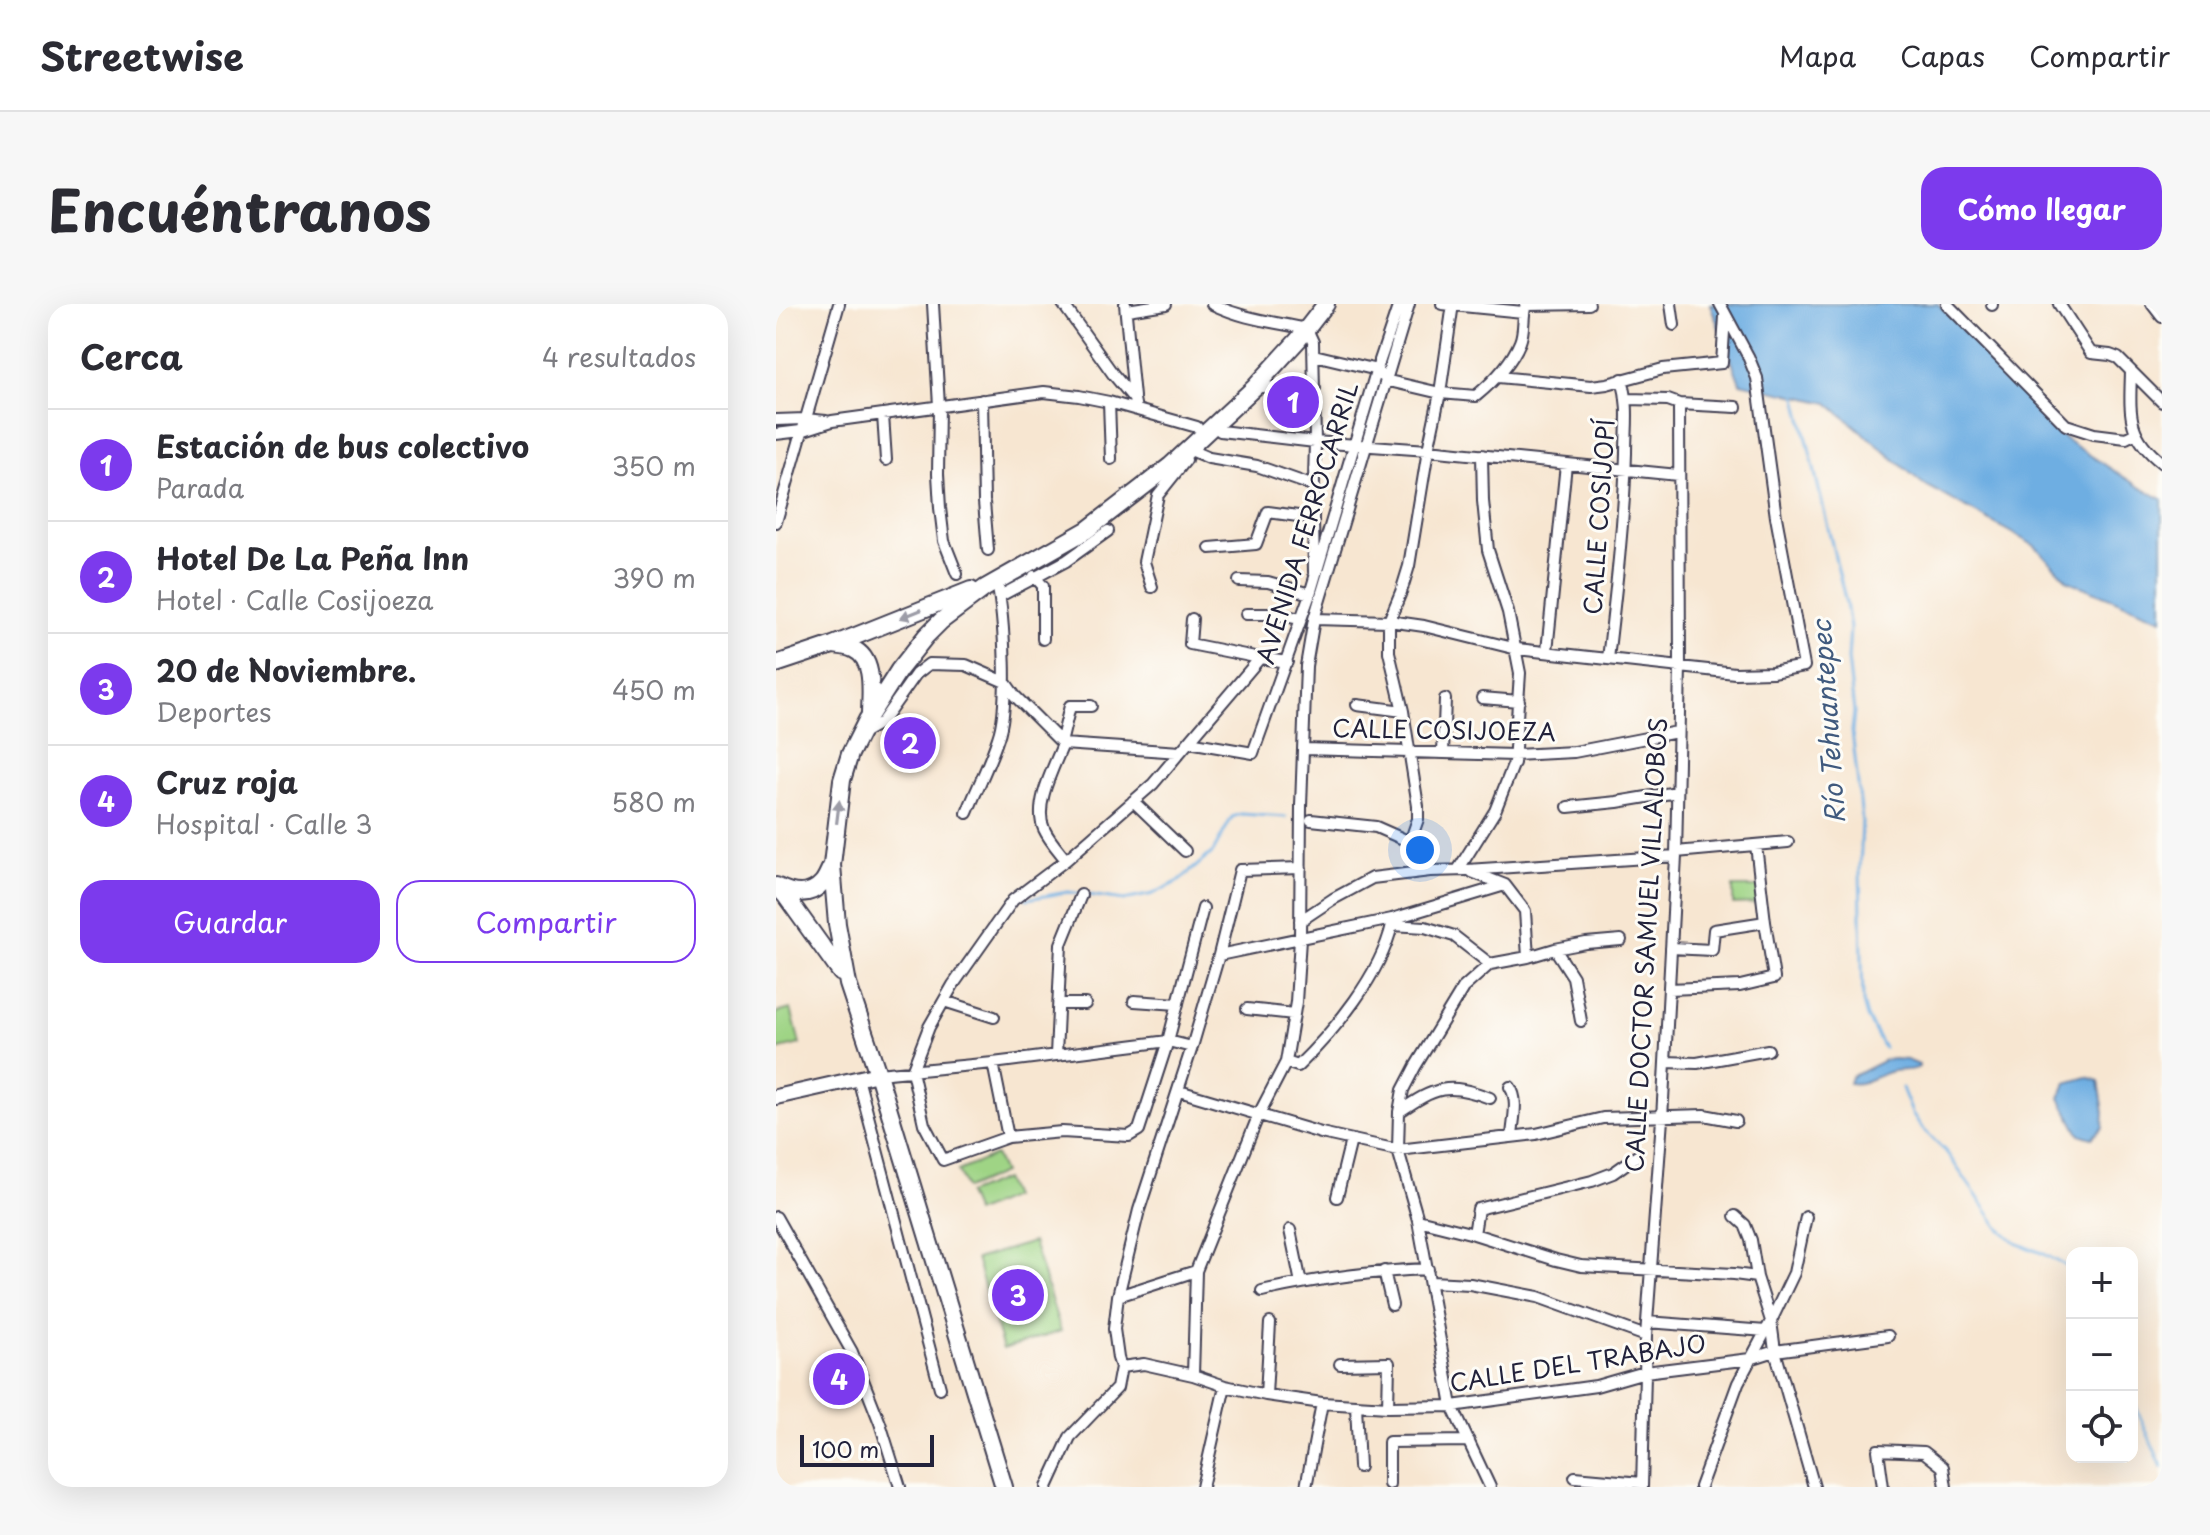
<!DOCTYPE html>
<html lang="es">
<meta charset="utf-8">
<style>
:root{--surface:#fff;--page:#f7f7f7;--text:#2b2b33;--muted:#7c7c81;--line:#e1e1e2;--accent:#7c3aed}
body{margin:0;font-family:"Playpen Sans",sans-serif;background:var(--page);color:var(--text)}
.controls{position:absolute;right:24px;bottom:24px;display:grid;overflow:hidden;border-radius:16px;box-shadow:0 8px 32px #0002}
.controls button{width:72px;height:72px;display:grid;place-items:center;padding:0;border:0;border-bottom:2px solid var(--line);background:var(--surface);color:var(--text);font:40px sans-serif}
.scale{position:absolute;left:24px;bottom:20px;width:134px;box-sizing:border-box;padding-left:8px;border:4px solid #22223b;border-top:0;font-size:22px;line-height:28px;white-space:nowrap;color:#22223b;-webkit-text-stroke:6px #fdfcf7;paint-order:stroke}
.you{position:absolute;left:644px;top:546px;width:28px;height:28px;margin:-20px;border:6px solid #fff;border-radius:50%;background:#1a73e8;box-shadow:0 0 0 12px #1a73e833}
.badge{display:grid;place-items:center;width:52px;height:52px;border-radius:50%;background:var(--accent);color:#fff;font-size:26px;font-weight:700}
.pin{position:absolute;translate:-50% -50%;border:4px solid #fff;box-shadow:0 2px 8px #0006}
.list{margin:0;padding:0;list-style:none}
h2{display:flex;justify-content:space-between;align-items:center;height:104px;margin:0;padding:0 32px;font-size:34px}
h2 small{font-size:26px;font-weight:400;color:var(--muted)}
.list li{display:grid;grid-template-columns:52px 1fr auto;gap:24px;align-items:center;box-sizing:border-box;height:112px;padding:0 32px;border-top:2px solid var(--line)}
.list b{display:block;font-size:30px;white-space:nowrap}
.list p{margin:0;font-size:26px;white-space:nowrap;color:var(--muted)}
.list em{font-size:26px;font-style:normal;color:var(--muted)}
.actions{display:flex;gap:16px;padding:24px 32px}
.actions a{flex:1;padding:18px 0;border:2px solid var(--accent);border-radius:24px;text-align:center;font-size:28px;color:var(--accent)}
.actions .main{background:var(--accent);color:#fff}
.icon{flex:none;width:44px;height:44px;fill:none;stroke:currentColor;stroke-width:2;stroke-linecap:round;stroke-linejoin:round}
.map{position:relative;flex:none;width:1386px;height:1183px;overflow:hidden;border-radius:24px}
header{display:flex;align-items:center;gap:48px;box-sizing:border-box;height:112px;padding:0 40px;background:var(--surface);border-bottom:2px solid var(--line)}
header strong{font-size:38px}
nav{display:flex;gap:44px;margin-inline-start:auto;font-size:28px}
.intro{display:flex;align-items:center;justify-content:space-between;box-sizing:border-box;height:192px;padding:0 48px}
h1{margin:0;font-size:56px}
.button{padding:20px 36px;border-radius:24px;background:var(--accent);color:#fff;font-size:28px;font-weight:700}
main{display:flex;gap:48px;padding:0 48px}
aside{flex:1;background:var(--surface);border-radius:24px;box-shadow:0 8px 32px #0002}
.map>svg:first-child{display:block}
</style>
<header>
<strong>Streetwise</strong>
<nav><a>Mapa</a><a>Capas</a><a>Compartir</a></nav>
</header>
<div class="intro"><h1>Encuéntranos</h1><a class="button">Cómo llegar</a></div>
<main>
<aside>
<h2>Cerca<small>4 resultados</small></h2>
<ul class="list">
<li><span class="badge">1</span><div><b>Estación de bus colectivo</b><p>Parada</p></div><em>350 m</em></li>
<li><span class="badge">2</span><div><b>Hotel De La Peña Inn</b><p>Hotel · Calle Cosijoeza</p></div><em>390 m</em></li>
<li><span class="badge">3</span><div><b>20 de Noviembre.</b><p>Deportes</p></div><em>450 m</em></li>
<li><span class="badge">4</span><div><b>Cruz roja</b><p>Hospital · Calle 3</p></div><em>580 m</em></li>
</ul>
<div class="actions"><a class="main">Guardar</a><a>Compartir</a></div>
</aside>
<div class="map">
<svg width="1386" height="1183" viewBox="0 0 1386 1183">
<rect width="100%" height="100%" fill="#fdfcf7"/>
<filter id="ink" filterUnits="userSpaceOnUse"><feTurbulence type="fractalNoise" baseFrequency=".0125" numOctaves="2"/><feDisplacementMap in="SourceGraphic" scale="16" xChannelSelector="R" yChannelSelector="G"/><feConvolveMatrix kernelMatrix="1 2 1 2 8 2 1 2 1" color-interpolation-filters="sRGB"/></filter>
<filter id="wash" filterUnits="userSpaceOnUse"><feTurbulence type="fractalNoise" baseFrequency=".006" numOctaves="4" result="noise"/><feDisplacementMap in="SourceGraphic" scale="32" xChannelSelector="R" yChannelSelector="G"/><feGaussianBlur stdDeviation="1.8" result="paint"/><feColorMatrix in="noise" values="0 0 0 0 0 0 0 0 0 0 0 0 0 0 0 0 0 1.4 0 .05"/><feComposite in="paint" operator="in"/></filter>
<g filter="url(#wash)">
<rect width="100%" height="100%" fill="#f7e6d1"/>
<path fill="#9fd485" stroke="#607b60" stroke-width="2" d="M957 583H983L985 599 957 600Z
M15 705 24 740 0 746V709Z
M219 851 227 869 190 885 182 867Z
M228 875 236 893 199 909 191 890Z
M257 938 285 1027 227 1045 200 955Z"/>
<path fill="#6eaee2" stroke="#48688e" stroke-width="2" d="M934 0H1162L1289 135 1365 184 1386 195V315L1292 277 1259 242 1146 179 1052 99 964 79Z
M1118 755 1131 756 1143 761V763C1135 768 1126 765 1117 767 1102 770 1088 782 1073 779L1075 773 1109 756Z
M1311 773 1323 777 1328 808 1327 823 1316 834 1303 830 1284 794 1290 779Z"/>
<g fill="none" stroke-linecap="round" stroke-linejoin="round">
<path stroke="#6eaee2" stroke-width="3" d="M1020 89 1070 299 1074 324 1072 355 1078 408 1076 427 1086 516 1084 566 1087 698 1091 713 1108 744
M251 595 292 588 348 596 377 590 403 577 437 548 456 513 465 510 510 513
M1126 784 1136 809 1146 824 1171 849 1223 924 1240 939 1266 949 1296 965
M1356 1094 1386 1163"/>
</g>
</g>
<g filter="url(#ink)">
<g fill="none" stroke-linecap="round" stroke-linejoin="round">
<g stroke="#423f52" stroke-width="14">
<path id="street" d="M157 0 163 102 162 170 164 204 168 237 181 270
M287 0 337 70 358 95 360 105
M349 0 358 93
M436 0C470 16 495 17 531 25L537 38 539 138 537 214 538 268
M666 0 747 8
M895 0 898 21
M1171 0 1290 121 1318 130 1350 134 1358 130
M1216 0V1
M1283 0 1315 49 1334 51 1342 54 1386 98
M1376 0 1386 13
M750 1 813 0
M351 6 390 0
M538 51 597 65 613 77 664 89 700 92C718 77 735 60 744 38 749 26 746 12 750 0
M1355 67C1354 109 1350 131 1386 159
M722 73 815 82 831 80 887 65 946 59 949 12
M479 83 539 84
M852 95 892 96 903 100 960 103
M206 96 208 198 212 246
M333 98 335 155
M107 111 110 156
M0 116 29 115 50 117
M444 127 539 138 652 146 902 171
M0 130 25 127 56 117 268 88 303 92 333 98 421 123
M412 145 433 154 481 162 538 182
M0 218 63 0
M434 244 480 240 492 208 537 214
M258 272 267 282V335
M463 277 492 278 534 290
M376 283 368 258 382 191 410 156
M224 292 290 257 332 227
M470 310H498L525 315
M416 315 414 340 484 354
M538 315 613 317 648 322 741 345 959 369 996 368 1028 362 1000 213 981 74 972 52 944 0
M771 347 790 160
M832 355C840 286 848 218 850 149 850 122 854 102 846 75
M706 394 743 397
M581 401 627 407
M85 430 106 418 140 370 153 360 190 361 229 378 239 392 287 440 404 448
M413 438 477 449 534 290 600 68 623 0
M528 445 738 451 798 448 901 428
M667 449 669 395
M357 497 409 547
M792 503 841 498 901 488
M191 509C201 484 214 459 222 434 234 400 228 314 221 278
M535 516 600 523 634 538 654 567
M634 538 642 515V502L627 407 613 348V317L625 288 633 262 652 146 664 89 677 0
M900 548 1012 538
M290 556C283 547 273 536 268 525 257 501 278 463 287 440L286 435 294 402H315
M682 566 719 507 738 459 744 369 732 308 712 246 707 197 706 151
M427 604 392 737 363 826 353 832 286 828 232 833 167 856 148 820 136 767 153 723 177 681 237 596 290 556 377 480 484 354 511 358
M616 615 729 581 696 568
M524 617 557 595 596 574 654 567 691 566 900 552
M895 644 936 646 938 626 989 618 980 541
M779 645 810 639 845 636
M443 651 616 615V621L649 623 678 632 714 660
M752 653 779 645 797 673 805 717
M893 685 964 682 998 674 989 618
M168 697 218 713
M358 697 402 700
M283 700H309
M471 705 518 710
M280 751 285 640 305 591
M510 758 522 762C559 726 604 672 616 621
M889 758 921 759 992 746
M217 759 232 833
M102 770 217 759 392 737 416 743
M82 774 164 1084
M734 783C743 796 737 816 736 832
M403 787 545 829 622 846 760 830 827 814 928 811 960 817
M623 808C659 783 672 778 714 794
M561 893 575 836
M959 912 969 921 975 936 981 973 995 1017 999 1047 1038 1183
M0 913 76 1048 104 1119 124 1183
M642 916 698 930 780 956 805 962 958 970 981 973
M514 926 525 979
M698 930 702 905 816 877 837 869 861 852
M608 967 616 1001
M655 978 694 980 762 993 870 1032
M486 987C540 975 596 967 652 965
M342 992 420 967
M871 1018 990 1027
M564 1060 613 1059 612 1103
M345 1063 368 1060 417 1071 449 1082 490 1091 546 1099 612 1103 676 1102 820 1082 869 1068 974 1055 999 1047 1112 1032
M417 1071 420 967 483 810 510 758 520 698 524 635 525 502 530 362 538 315 633 0
M490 1091 494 1019
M580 1101 583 1163
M799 1173 866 1179
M613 1180V1138L693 1137
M271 1183 294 1133 341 1084 345 1063 342 1054 338 1025 342 992 363 906 416 743 443 651 464 566 525 564
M426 1183 449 1082
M530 1183 546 1099
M714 1183 676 1102 642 916 622 846 623 808 627 786 639 763 687 684 714 660 752 653 749 607 729 581
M866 1183 870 1032 886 815 900 552 904 362 903 100
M924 1183 962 1079 995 1017 1018 969 1030 913
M1107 1183 1102 1146 1148 1148 1167 1163 1170 1183"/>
</g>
<g stroke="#423f52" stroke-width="18">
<path id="secondary" d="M0 793 102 770"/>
</g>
<g stroke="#423f52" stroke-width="20">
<path id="primary" d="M57 341C63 342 71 342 77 345 100 355 94 391 94 411
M0 360 57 341 195 286
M0 582 9 591 65 669
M2 583C16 590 34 593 46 579 50 575 53 566 56 561
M228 1183 102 770 72 680 61 620 56 561 66 476 74 450 91 416 123 366 150 332 165 317 209 284 311 226 394 162 479 83 522 36 550 0"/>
</g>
<use href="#street" stroke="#fff" stroke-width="10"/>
<use href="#secondary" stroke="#fff" stroke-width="14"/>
<use href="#primary" stroke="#fff" stroke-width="16"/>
</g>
<defs><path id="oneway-solid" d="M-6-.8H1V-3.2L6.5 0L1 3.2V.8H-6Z" transform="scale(2)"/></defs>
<g fill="#9c9ca7">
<use href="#oneway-solid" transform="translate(135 310) rotate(158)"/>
<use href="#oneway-solid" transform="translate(62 508) rotate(-83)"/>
</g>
</g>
<g text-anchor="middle" stroke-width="6" stroke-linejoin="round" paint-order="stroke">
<g font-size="24" fill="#22223b" stroke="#fdfcf7">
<text transform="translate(824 213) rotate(-86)" y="8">CALLE COSIJOPÍ</text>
<text transform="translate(532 219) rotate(-73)" y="8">AVENIDA FERROCARRIL</text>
<text transform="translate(668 427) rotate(1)" y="8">CALLE COSIJOEZA</text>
<text transform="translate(871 641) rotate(-87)" y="8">CALLE DOCTOR SAMUEL VILLALOBOS</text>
<text transform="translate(802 1060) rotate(-9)" y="8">CALLE DEL TRABAJO</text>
</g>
<g font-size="26" font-style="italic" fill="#405a7e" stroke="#fdfcf7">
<text transform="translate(1053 418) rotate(-94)" y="9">Río Tehuantepec</text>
</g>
</g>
</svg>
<div class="controls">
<button>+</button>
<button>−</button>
<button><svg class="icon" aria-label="locate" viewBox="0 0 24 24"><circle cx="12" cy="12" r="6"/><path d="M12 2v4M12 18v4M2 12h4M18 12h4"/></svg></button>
</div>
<div class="scale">100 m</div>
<div class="you"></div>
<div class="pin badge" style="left:517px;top:98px">1</div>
<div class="pin badge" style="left:134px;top:439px">2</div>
<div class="pin badge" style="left:242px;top:991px">3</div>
<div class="pin badge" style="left:63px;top:1075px">4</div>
</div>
</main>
